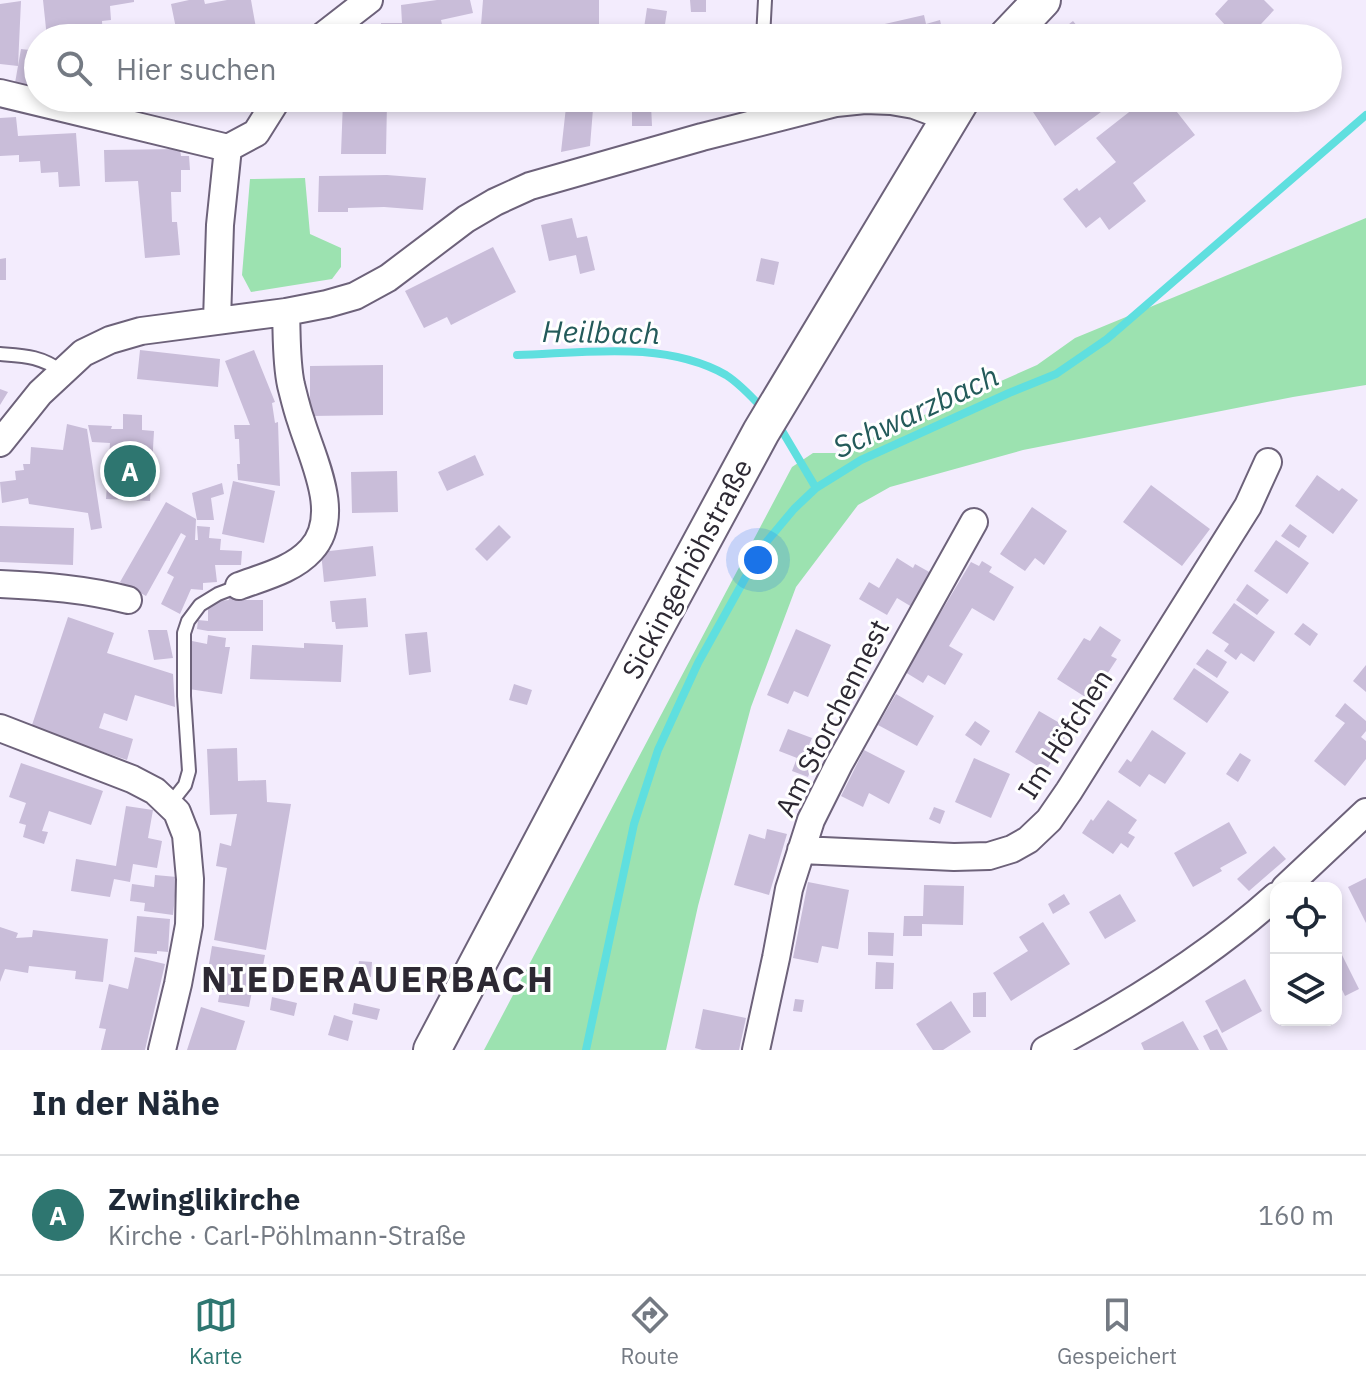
<!DOCTYPE html>
<html lang="de">
<meta charset="utf-8">
<style>
:root{--surface:#fff;--page:#f2f2f3;--text:#1f2937;--muted:#747a83;--line:#e0e1e3;--accent:#2e7670}
body{margin:0;font-family:"IBM Plex Sans",sans-serif;background:var(--page);color:var(--text)}
.controls{position:absolute;right:24px;bottom:24px;display:grid;overflow:hidden;border-radius:16px;box-shadow:0 4px 12px #0003}
.controls button{width:72px;height:72px;display:grid;place-items:center;padding:0;border:0;border-bottom:2px solid var(--line);background:var(--surface);color:var(--text);font:40px sans-serif}
.you{position:absolute;left:758px;top:560px;width:28px;height:28px;margin:-20px;border:6px solid #fff;border-radius:50%;background:#1a73e8;box-shadow:0 0 0 12px #1a73e833}
.badge{display:grid;place-items:center;width:52px;height:52px;border-radius:50%;background:var(--accent);color:#fff;font-size:26px;font-weight:700}
.pin{position:absolute;translate:-50% -50%;border:4px solid #fff;box-shadow:0 2px 8px #0006}
.list{margin:0;padding:0;list-style:none}
h2{display:flex;justify-content:space-between;align-items:center;height:104px;margin:0;padding:0 32px;font-size:34px}
h2 small{font-size:26px;font-weight:400;color:var(--muted)}
.list li{display:grid;grid-template-columns:52px 1fr auto;gap:24px;align-items:center;box-sizing:border-box;height:120px;padding:0 32px;border-top:2px solid var(--line)}
.list b{display:block;font-size:30px;white-space:nowrap}
.list p{margin:0;font-size:26px;white-space:nowrap;color:var(--muted)}
.list em{font-size:26px;font-style:normal;color:var(--muted)}
.icon{flex:none;width:44px;height:44px;fill:none;stroke:currentColor;stroke-width:2;stroke-linecap:round;stroke-linejoin:round}
.map{position:relative;flex:none;width:1366px;height:1050px;overflow:hidden}
.search{position:absolute;background:var(--surface);box-shadow:0 4px 12px #0003;left:24px;right:24px;top:24px;height:88px;display:flex;align-items:center;gap:20px;box-sizing:border-box;padding:0 28px;border-radius:44px;color:var(--muted);font-size:30px}
.sheet{height:224px;background:var(--surface)}
nav{display:flex;justify-content:space-around;align-items:center;box-sizing:border-box;height:112px;border-top:2px solid var(--line);background:var(--surface);font-size:22px;color:var(--muted)}
nav a{display:grid;justify-items:center;gap:4px}
nav .on{color:var(--accent)}
.map>svg:first-child{display:block}
</style>
<div class="map">
<svg width="1366" height="1050" viewBox="0 0 1366 1050">
<rect width="100%" height="100%" fill="#f3ecfd"/>
<path fill="#9ce2b0" d="M305 178 310 234 341 248V267L332 279 251 292 242 275 250 179Z
M1366 218V385L1293 397 1023 450 890 487 858 505 796 587 751 707 698 906 666 1050H484L792 467 813 453H838L1037 365 1075 338Z"/>
<g fill="none" stroke-linecap="round" stroke-linejoin="round">
<path stroke="#5fdfdf" stroke-width="8" d="M517 355C584 353 664 340 726 375 740 384 752 397 763 409
M778 424 816 488
M586 1050 634 824 658 750 698 663 763 546 794 509 816 488 861 460 1009 393 1056 374 1107 339 1366 115"/>
</g>
<path fill="#c9bdd9" d="M43 0H134V2L110 6 111 20 102 21 103 38H47Z
M189 0H204L205 4 227 0H251L256 28 207 38H178L171 4Z
M437 0H470L473 13 441 20 443 29 428 28 427 38H381V23H402L401 5Z
M483 0H599V30L639 31V38H480Z
M690 0H706V12H691Z
M1228 0H1264L1274 10 1248 38H1215L1226 26 1215 14Z
M21 1 18 66 0 64V4Z
M647 8 667 11 664 31 644 28Z
M924 15 926 24 940 20 944 38H879L876 26Z
M1073 21 1087 38H1051Z
M1197 26 1210 38H1186Z
M21 49 38 51V70L35 87 15 83Z
M147 98H183L182 112 146 108Z
M223 98H252L245 106Z
M336 98H421V102H387L386 154H341L343 101H336Z
M567 98H589L588 109H593L590 146 561 152Z
M1024 98H1090L1101 112 1055 146Z
M1147 98H1166L1195 135 1133 183 1146 201 1109 230 1100 217 1086 228 1063 199 1077 188 1079 191 1116 162 1096 138Z
M632 105H651L652 126H632Z
M16 117 18 136 76 133 80 186 59 187 58 172 41 173 40 161 19 162V155L0 156V118Z
M180 149 181 156H189L190 170H181V192H171L172 222H177L180 255 145 258 138 181 105 182 104 150Z
M387 175 426 178 423 210 384 207 348 208V212H318L319 176Z
M572 218 577 238 587 236 595 270 580 274 576 255 549 261 541 225Z
M493 247 516 292 451 325 447 317 424 328 405 291Z
M6 258V280H0V259Z
M761 258 779 262 774 285 756 281Z
M140 350 220 359 218 387 137 379Z
M254 350 275 402 272 403 275 423 278 422 280 486 238 480 237 464H240L239 439H235L234 425H250L225 361Z
M383 365V415L310 416V366Z
M0 389 8 392 0 405Z
M123 414 142 415V430L154 431 150 501 106 499 110 443 92 442 88 425 112 426 111 429H123Z
M67 424 87 429 102 528 91 530 88 513 29 504 28 498 2 503 0 482 16 480 15 471 24 470 23 464H30L31 447 63 450Z
M475 455 484 475 447 491 438 472Z
M397 471 398 512 352 513 351 472Z
M1317 475 1339 491 1342 488 1358 500 1333 534 1295 506Z
M233 481 275 491 264 543 222 534Z
M222 483 224 494 211 498 214 520H197L192 493Z
M1151 485 1210 529 1182 566 1123 522Z
M166 502 196 519 195 540H198L197 526 210 527 209 538 221 539 220 550 242 551 241 565H215L217 582 203 583V590L191 589 180 614 161 604 174 577 167 573 186 536 181 533 146 596 120 582Z
M1032 507 1067 531 1044 565 1035 558 1025 571 1000 554Z
M1290 524 1307 536 1299 548 1281 536Z
M499 525 511 537 487 561 475 549Z
M0 526 74 528 73 565 0 562Z
M1276 540 1309 563 1287 594 1254 571Z
M373 546 376 576 324 582 321 552Z
M897 558 913 568 915 564 931 573 912 607 897 598 887 615 859 599 869 582 879 588Z
M982 561 992 567 989 572 1014 587 994 621 972 608 949 646 963 654 945 685 928 675 923 683 905 672 971 562 979 566Z
M1247 584 1269 600 1257 615 1236 600Z
M240 593V600H263V631H208L197 629 198 620 208 621V602L229 600 228 594Z
M366 598 368 627 336 629 335 622H332L330 601Z
M1234 603 1275 632 1254 662 1241 653 1236 660 1224 651 1229 644 1212 633Z
M68 617 114 633 107 653 173 674 175 707 135 695 127 721 104 713 99 728 133 739 127 760 31 728Z
M1303 623 1318 634 1310 646 1294 634Z
M1100 626 1121 640 1111 656 1117 659 1090 700 1057 679 1084 638 1090 641Z
M796 629 831 645 808 697 794 691 788 704 767 695Z
M148 630H167L173 658 154 660Z
M427 632 431 672 409 675 405 634Z
M208 635 226 638 225 647H230L222 694 189 689 192 669 188 668 192 641 207 644Z
M304 643 343 645 341 682 250 679 252 645 304 648Z
M1207 649 1227 662 1217 678 1196 664Z
M1366 665V692L1353 681Z
M1194 668 1229 692 1207 723 1173 699Z
M514 684 532 690 527 705 509 700Z
M896 694 934 716 917 746 878 725Z
M1345 703 1366 721V731L1361 737 1366 741V759L1345 786 1314 761 1345 723 1335 716Z
M1039 711 1070 729 1046 771 1015 752Z
M975 721 990 731 981 746 965 735Z
M788 729 812 738 803 759 813 763 808 777 792 771 797 758 779 751Z
M1152 730 1186 753 1165 784 1149 774 1140 787 1118 772 1127 759 1131 762Z
M237 748 238 781 266 780 267 802 291 804 266 950 214 940 227 868 216 866 220 843 231 846 237 814 210 815 207 749Z
M864 750 905 771 889 804 869 793 863 807 841 796Z
M1240 753 1251 760 1238 782 1226 774Z
M974 758 1010 774 991 818 955 802Z
M21 763 103 791 91 825 49 811 42 831 48 832 44 844 23 837 26 825 19 823 26 803 9 797Z
M1108 800 1137 820 1128 833 1135 837 1128 848 1121 843 1113 854 1082 833 1091 819 1093 821Z
M126 806 153 810 148 838 162 841 157 868 133 864 130 882 114 879 110 897 71 891 76 859 116 866Z
M934 807 945 811 940 824 929 819Z
M1229 822 1247 853 1220 868 1222 871 1193 887 1174 853Z
M767 829 787 834 769 895 734 885 749 834 765 839Z
M1274 846 1286 859 1249 891 1237 879Z
M155 875 177 877 173 915 144 911 145 903 130 901 132 884 154 887Z
M1366 878V923L1348 887Z
M808 882 849 890 838 949 822 946 818 963 793 958Z
M924 885 964 886 963 925 922 924V936H903L904 916H923Z
M1064 894 1070 904 1053 914 1048 904Z
M1120 894 1136 921 1105 939 1089 912Z
M137 916 170 919 168 952 157 951V954L134 952Z
M1043 922 1070 964 1011 1001 993 973 1028 951 1019 937Z
M0 927 18 933 16 938 32 937 33 930 108 939 103 982 75 979 76 971 29 966 28 973 5 969 0 982Z
M868 932 894 933 893 956 868 955Z
M212 946 265 955 262 971 256 970 249 1007 218 1002 220 991 205 988Z
M1341 953 1359 989 1345 996 1336 977V955Z
M135 957 165 964 145 1050H101L106 1029 99 1028 109 984 128 989Z
M359 961 372 962 371 977 357 975Z
M876 962 894 963 893 989H875Z
M1245 979 1262 1011 1222 1033 1205 1001Z
M986 992V1017H973V993Z
M272 997 297 1003 294 1016 270 1010Z
M795 999 804 1000 802 1012 793 1011Z
M951 1001 971 1032 943 1050H933L916 1024Z
M354 1003 380 1009 377 1020 352 1014Z
M201 1007 245 1021 236 1050H187Z
M703 1009 746 1018 739 1050H702L695 1048Z
M334 1015 353 1021 348 1041 328 1035Z
M1183 1021 1199 1050H1144L1141 1043Z
M1217 1029 1228 1050H1210L1203 1036Z"/>
<g fill="none" stroke-linecap="round" stroke-linejoin="round">
<g stroke="#6d627a" stroke-width="16">
<path id="service" d="M763 38 765 0
M751 125 755 98
M0 354C25 356 40 356 61 371
M170 804 185 785 189 771 184 696V633L188 621 200 605 218 594 239 586"/>
</g>
<g stroke="#6d627a" stroke-width="30">
<path id="minor" d="M320 38 369 0
M0 93 228 148
M228 148 256 133 278 98
M217 321 220 225 228 148
M0 443 40 393 83 353 110 340 141 331 286 312 327 304 355 296 388 278 466 219 495 202 530 186 702 137 836 103 865 100 891 101 914 105 949 118
M0 584C45 586 85 589 128 600
M239 586C263 577 293 570 311 550 343 516 312 458 301 421 297 410 294 397 291 385 286 362 287 336 286 312
M0 728 132 779 155 791 177 812 186 835 190 879 189 925 178 984 162 1050
M801 850 954 857 989 856 1012 849 1028 840 1049 820 1069 791 1248 506 1268 462
M1285 888 1366 812
M756 1050 776 958 789 889 811 820 839 764 974 522
M1045 1050C1127 1007 1207 958 1276 896"/>
</g>
<g stroke="#6d627a" stroke-width="40">
<path id="secondary" d="M1006 38 1042 0
M432 1050 649 639 761 432 962 98"/>
</g>
<use href="#service" stroke="#fff" stroke-width="12"/>
<use href="#minor" stroke="#fff" stroke-width="26"/>
<use href="#secondary" stroke="#fff" stroke-width="36"/>
</g>
<g text-anchor="middle" stroke-width="6" stroke-linejoin="round" paint-order="stroke">
<g font-size="28" fill="#2d2933" stroke="#fff">
<text transform="translate(687 569) rotate(-62)" y="10">Sickingerhöhstraße</text>
<text transform="translate(832 718) rotate(-63)" y="10">Am Storchennest</text>
<text transform="translate(1065 734) rotate(-57)" y="10">Im Höfchen</text>
</g>
<g font-size="30" font-style="italic" fill="#235a5a" stroke="#fff">
<text transform="translate(601 333) rotate(1)" y="10">Heilbach</text>
<text transform="translate(916 412) rotate(-25)" y="10">Schwarzbach</text>
</g>
<g font-size="36" font-weight="bold" letter-spacing="2" fill="#2d2933" stroke="#fff">
<text x="378" y="992">NIEDERAUERBACH</text>
</g>
</g>
</svg>
<div class="controls">
<button><svg class="icon" aria-label="locate" viewBox="0 0 24 24"><circle cx="12" cy="12" r="6"/><path d="M12 2v4M12 18v4M2 12h4M18 12h4"/></svg></button>
<button><svg class="icon" aria-label="layers" viewBox="0 0 24 24"><path d="M12 4l9 5-9 5-9-5zM3 14l9 5 9-5"/></svg></button>
</div>
<div class="you"></div>
<div class="pin badge" style="left:130px;top:471px">A</div>
<div class="search"><svg class="icon" aria-label="search" viewBox="0 0 24 24"><circle cx="10" cy="10" r="6"/><path d="M15 15l6 6"/></svg>Hier suchen</div>
</div>
<section class="sheet">
<h2>In der Nähe<small></small></h2>
<ul class="list">
<li><span class="badge">A</span><div><b>Zwinglikirche</b><p>Kirche · Carl-Pöhlmann-Straße</p></div><em>160 m</em></li>
</ul>
</section>
<nav>
<a class="on"><svg class="icon" aria-label="map" viewBox="0 0 24 24"><path d="M3 6l6-2 6 2 6-2v14l-6 2-6-2-6 2zM9 4v14M15 6v14"/></svg>Karte</a>
<a><svg class="icon" aria-label="directions" viewBox="0 0 24 24"><path d="M12 3l9 9-9 9-9-9zM9 14v-3h6M13 9l2 2-2 2"/></svg>Route</a>
<a><svg class="icon" aria-label="saved" viewBox="0 0 24 24"><path d="M7 4h10v16l-5-4-5 4z"/></svg>Gespeichert</a>
</nav>
